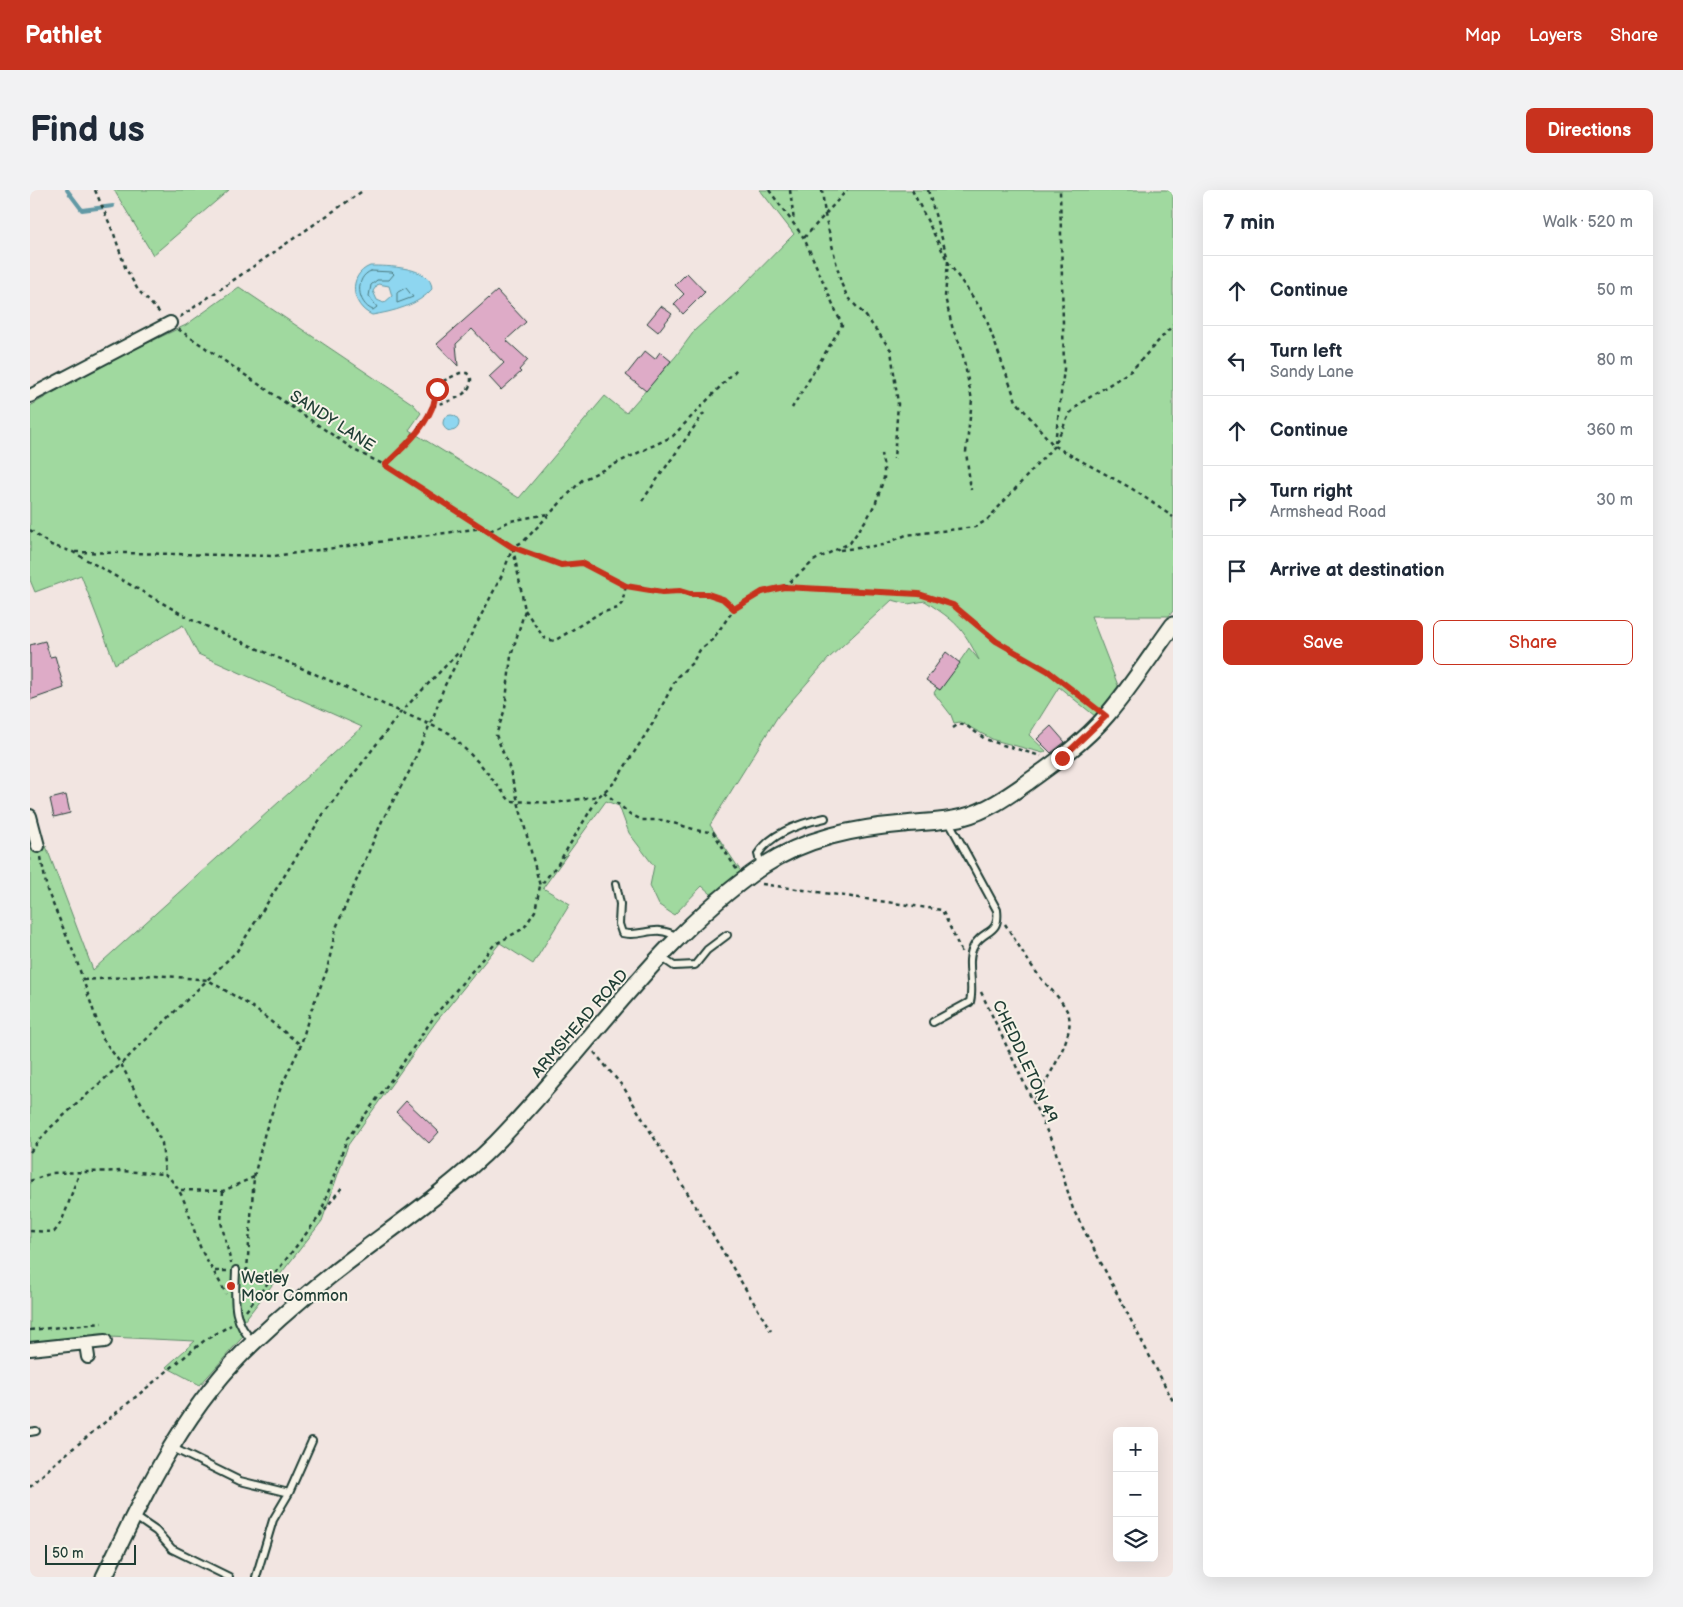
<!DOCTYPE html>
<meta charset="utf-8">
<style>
:root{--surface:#fff;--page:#f2f2f3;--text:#1f2937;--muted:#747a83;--line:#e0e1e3;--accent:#c8321e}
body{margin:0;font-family:"Balsamiq Sans",sans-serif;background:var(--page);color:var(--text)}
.controls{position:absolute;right:15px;bottom:15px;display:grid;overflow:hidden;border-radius:8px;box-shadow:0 5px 20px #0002}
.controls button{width:45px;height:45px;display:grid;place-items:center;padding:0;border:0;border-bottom:1px solid var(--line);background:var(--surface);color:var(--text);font:25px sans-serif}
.scale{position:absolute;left:15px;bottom:12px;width:91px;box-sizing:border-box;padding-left:5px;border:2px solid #1f3d34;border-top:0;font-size:14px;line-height:18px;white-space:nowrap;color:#1f3d34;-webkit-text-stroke:4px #f7f3e8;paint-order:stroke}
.stop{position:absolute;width:15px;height:15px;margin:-11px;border:4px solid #c8321e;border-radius:50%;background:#fff}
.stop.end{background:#c8321e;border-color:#fff;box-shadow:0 1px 5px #0008}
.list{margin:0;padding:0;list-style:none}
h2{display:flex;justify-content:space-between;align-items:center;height:65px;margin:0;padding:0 20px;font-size:21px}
h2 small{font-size:16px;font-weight:400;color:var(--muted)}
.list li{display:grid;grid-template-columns:32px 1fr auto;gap:15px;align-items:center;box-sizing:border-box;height:70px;padding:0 20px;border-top:1px solid var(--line)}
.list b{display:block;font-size:19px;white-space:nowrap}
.list p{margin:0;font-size:16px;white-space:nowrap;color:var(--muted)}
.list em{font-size:16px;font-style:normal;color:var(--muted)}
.actions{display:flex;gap:10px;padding:15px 20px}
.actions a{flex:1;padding:11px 0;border:1px solid var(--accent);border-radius:8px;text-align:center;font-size:18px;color:var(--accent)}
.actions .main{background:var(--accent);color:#fff}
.icon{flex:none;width:28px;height:28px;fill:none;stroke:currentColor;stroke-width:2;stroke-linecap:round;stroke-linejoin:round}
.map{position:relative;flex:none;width:1143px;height:1387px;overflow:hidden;border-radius:8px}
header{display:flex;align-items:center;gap:30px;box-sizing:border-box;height:70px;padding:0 25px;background:var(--accent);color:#fff}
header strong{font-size:24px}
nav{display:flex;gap:28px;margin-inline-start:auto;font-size:18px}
.intro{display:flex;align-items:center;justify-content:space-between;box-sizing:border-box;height:120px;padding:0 30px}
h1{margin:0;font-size:35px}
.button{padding:12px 22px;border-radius:8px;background:var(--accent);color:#fff;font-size:18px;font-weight:700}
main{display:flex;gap:30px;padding:0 30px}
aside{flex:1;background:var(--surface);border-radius:8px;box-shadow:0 5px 20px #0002}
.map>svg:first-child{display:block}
</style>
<header>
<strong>Pathlet</strong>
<nav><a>Map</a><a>Layers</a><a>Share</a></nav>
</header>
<div class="intro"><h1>Find us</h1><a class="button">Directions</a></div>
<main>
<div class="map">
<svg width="1143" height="1387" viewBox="0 0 1143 1387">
<rect width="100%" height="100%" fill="#f2e5e1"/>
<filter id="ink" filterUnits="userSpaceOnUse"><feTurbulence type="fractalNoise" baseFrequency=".02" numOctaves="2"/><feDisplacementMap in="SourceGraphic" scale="10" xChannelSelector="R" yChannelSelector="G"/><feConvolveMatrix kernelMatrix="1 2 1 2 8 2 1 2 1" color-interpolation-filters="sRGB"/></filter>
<g filter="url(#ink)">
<path fill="#a0d99f" stroke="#608b6a" d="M84 0H199L123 65Z
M730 0H1143V421L1139 426H1061L1089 498 1065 526 1029 497 999 545 1016 561 1013 563 964 550 930 532 924 533 921 525 904 503 907 498 910 500 939 458 949 470C932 436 926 432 895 411L878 414 862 410 799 468 748 526 680 635 714 686 681 704 672 696 644 725 629 715 620 696 624 676 599 643 589 616 576 611 513 698 540 714 503 774 470 753 406 832 318 955 292 1031 214 1131 212 1135 218 1141 170 1195 136 1177 165 1151 79 1147 78 1144 0 1152V654L2 660 16 656 63 780 332 537 168 464 153 435 85 474 51 385 5 402 0 390V216L75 173 156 135 209 97 383 214 391 223 379 240 489 308 575 206 596 223 646 166 665 140 707 102 764 44Z"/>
<path fill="#8ed6f0" stroke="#6299a5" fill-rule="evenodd" d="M340 76C356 76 402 76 402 99 389 115 362 122 342 125 321 116 317 85 340 76ZM348 94 359 96 362 106 354 113 347 110 343 101Z
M413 233a8 8 0 1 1 16 0a8 8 0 1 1-16 0Z"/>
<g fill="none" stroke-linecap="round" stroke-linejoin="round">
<path stroke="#4b7a7f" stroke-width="1" d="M341 81 362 82 364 84 359 90H347L341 95 339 106 347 117 343 120C327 114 324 87 341 81Z
M376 98 383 107 367 113V103Z"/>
<path stroke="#6299a5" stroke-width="4" d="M37 0 52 20 83 16"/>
</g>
<path fill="#deabc7" stroke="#1f3d34" d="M657 83 675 102 653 124 644 114 654 104 645 95Z
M467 101 496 132 476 150 498 170 489 180 491 182 471 200 459 187 474 173 442 139 426 154 428 176 407 154Z
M631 116 642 124 628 142 617 133Z
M615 161 625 169 630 162 641 171 616 201 596 185Z
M15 451 20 467 25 466 34 498 0 510V455Z
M916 462 930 473 910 500 896 490Z
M1021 536 1035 552 1021 563 1007 549Z
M36 605 40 623 24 627 20 609Z
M376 911 409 942 399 953 366 922Z"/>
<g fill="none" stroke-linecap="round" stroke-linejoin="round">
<g stroke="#1f3d34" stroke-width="10">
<path id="service" d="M731 676 728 664C742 642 771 633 795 628
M586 694 590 714 589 734 592 743C612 748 626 733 647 747
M631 767 644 776 665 775 677 760 697 745
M903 832 940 812C945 793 934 770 945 754 955 739 970 744 967 720L918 630
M206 1080C205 1108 201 1132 224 1152
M0 1242 6 1241
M141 1257 210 1291 259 1303
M104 1326 126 1341 142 1359 199 1387
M226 1387 243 1330 259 1303 282 1251"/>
</g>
<g stroke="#1f3d34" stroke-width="16">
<path id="minor" d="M0 206 140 133
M0 626 8 656
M56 1154 58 1167
M0 1159 75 1151"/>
</g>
<g stroke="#1f3d34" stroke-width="19">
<path id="tertiary" d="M74 1387C115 1302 155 1216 225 1151 257 1121 292 1091 327 1065 375 1029 424 995 466 953 556 862 626 749 733 676 775 648 825 638 874 634 893 632 914 632 933 627 957 621 978 606 998 592 1026 572 1055 551 1077 525 1101 497 1121 465 1143 435"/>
</g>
<path stroke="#1f3d34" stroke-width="2.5" stroke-dasharray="4 4" stroke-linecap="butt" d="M65 0 84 44 95 77 108 100 131 124
M739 0 774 48 812 135 762 218
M760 0 764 31
M792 0 795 25 811 93 818 108 835 125 861 160 868 214 864 269
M882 0 918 72 954 123 986 211 1024 256 1101 298 1143 327
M898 0 917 66
M774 48 817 0
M918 71 915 107 923 140 931 156 942 210 936 262 941 300
M150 127 334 0
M148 139 326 261 355 275 483 357 531 375 552 373 596 396 632 402 650 401 660 404H677L693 409 704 419
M1025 253 1034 179 1030 0
M355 275 369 263 398 226 411 192 430 183H437L441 189C441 207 418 211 403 216
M612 311 674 223
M0 340 21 355 43 362 162 430 419 543 451 575 480 611 525 613 569 606
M460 341 480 331 518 324
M483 358 495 420 481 466 475 519 466 545 479 577 510 696
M810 360 853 355 876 345 945 337 957 330 1024 256 1040 223 1051 213 1102 180 1143 135
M45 362 244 366 452 338
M754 397 889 404 923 415 966 451 1018 481 1065 518
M495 420 514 448 524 451 570 423 588 418 592 413 596 396
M923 538 929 534 937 536 955 549 973 555 1011 566
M574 602 600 624 612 630H633L670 641 683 642 707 680
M11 667 17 700 45 766 73 849 91 874 132 953 135 984
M732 694 912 720 932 763
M975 734C986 751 997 770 1009 786 1018 797 1032 809 1038 823 1047 844 1015 893 1003 911
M53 790 126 785 178 790 221 816 271 855
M951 802 1024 956 1043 1019 1143 1211
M564 862 594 898 741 1141
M0 962 20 938 91 874 207 761 294 623 371 522 430 461
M0 991 22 983 92 981 135 984C160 1005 160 1040 175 1067 182 1080 190 1091 196 1104
M151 1000 193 1001 224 987
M193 1001 191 1032 201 1073
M290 1025 317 949 364 886 406 824 464 755 494 738 505 721 510 696 528 674 569 606 585 592 623 533 647 487 662 473 670 460 683 449 704 419 732 402 754 397 785 370 820 353 838 327 846 312 854 288V277L851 264
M0 1041 24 1042C36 1030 41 1000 50 983
M215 1080H217L224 987 235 942 251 897 271 855 279 826 297 780 306 738 352 631 379 582 404 525 414 497 472 385 483 357 494 351 552 290 643 246 708 178
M185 1081H197
M216 1121 313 996
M0 1140 72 1133
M0 1297 24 1274 175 1150 201 1135"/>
<use href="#service" stroke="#f7f3e8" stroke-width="6"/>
<use href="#minor" stroke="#f7f3e8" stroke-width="12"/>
<use href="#tertiary" stroke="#f7f3e8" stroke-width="15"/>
</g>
</g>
<g fill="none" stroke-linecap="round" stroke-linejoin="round" filter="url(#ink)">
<path stroke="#c8321e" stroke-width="6" d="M407 199C405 205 405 212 402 218 393 240 372 259 355 275L482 357 531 375 552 373 596 396 632 402 650 401 660 404H678L693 409 704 419 732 402 754 397 889 404 923 415 966 451 1018 481 1076 526 1032 568"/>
</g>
<circle fill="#c8321e" stroke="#f7f3e8" stroke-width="2" cx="201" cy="1096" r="5"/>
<g text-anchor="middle" stroke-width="4" stroke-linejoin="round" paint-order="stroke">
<g font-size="16" fill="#1f3d34" stroke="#f7f3e8">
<text transform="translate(303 230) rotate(33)" y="6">SANDY LANE</text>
<text transform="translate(549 833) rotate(-49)" y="6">ARMSHEAD ROAD</text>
<text transform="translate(996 871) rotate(65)" y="6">CHEDDLETON 49</text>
</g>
<g font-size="16" fill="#1f3d34" stroke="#f7f3e8" text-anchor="start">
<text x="211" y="1093">Wetley<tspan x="211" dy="18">Moor Common</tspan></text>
</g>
</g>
</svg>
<div class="controls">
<button>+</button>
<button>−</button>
<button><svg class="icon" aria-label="layers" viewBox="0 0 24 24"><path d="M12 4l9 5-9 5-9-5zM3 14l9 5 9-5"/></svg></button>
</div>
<div class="scale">50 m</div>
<div class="stop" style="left:407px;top:199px"></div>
<div class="stop end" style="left:1032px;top:568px"></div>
</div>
<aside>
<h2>7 min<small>Walk · 520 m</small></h2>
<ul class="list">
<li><svg class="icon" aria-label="ahead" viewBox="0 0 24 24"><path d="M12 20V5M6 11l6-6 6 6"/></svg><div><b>Continue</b></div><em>50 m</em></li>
<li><svg class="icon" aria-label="left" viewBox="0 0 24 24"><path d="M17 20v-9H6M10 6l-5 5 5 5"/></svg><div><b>Turn left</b><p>Sandy Lane</p></div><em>80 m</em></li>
<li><svg class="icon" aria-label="ahead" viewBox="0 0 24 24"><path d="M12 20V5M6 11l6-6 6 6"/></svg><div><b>Continue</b></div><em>360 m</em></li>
<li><svg class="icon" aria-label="right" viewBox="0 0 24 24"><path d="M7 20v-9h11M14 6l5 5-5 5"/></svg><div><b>Turn right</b><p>Armshead Road</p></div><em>30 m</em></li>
<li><svg class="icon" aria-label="arrive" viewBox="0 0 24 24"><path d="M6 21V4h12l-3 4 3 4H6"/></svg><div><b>Arrive at destination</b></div></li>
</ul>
<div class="actions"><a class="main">Save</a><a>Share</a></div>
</aside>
</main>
